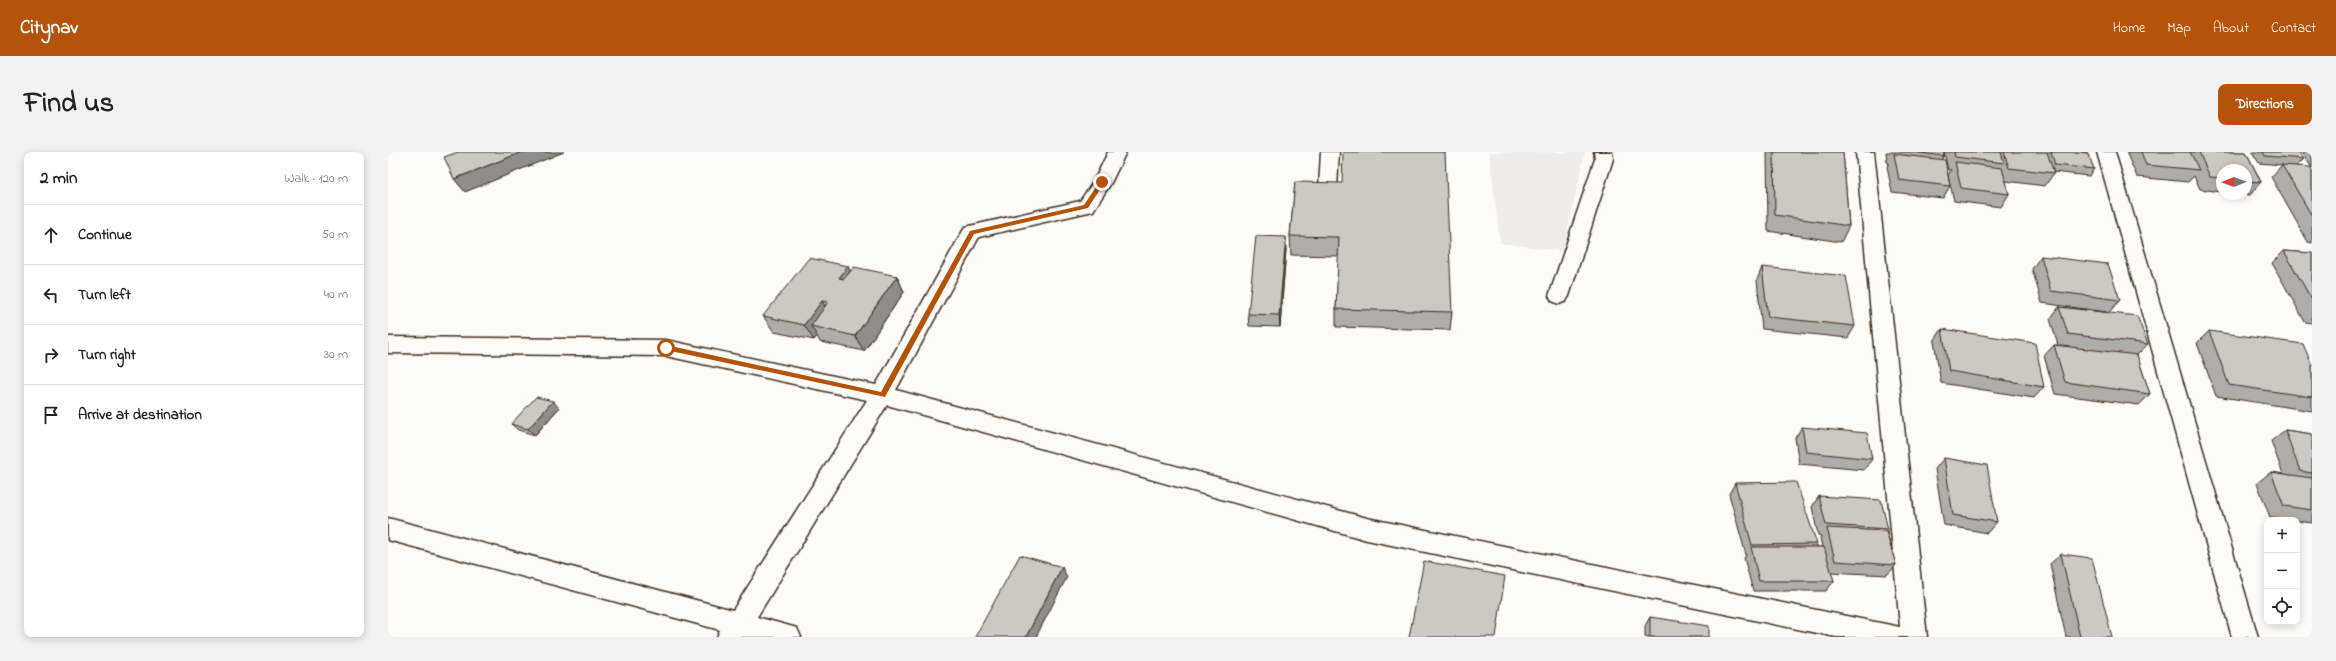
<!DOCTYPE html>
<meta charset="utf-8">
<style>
:root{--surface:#fff;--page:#f2f2f2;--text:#222;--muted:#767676;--line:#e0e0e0;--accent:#b45309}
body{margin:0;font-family:"Indie Flower",sans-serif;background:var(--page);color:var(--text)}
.controls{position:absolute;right:12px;bottom:12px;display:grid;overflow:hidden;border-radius:8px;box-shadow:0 2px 10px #0003}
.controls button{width:36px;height:36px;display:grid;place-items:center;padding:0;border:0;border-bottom:1px solid var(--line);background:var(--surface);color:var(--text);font:20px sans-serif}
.compass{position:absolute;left:1828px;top:12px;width:36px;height:36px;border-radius:50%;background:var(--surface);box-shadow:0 2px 10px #0003;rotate:269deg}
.stop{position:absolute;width:12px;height:12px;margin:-9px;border:3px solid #b45309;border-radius:50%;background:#fff}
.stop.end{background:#b45309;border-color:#fff;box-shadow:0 1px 4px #0008}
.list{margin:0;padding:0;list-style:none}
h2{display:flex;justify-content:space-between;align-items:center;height:52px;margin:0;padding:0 16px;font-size:17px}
h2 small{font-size:13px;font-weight:400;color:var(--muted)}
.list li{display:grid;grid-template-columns:26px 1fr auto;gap:12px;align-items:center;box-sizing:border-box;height:60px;padding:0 16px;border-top:1px solid var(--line)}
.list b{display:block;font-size:15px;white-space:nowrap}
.list em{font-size:13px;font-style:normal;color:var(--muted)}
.icon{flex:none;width:22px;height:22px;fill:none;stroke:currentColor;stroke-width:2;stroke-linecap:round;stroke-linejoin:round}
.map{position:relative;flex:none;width:1924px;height:485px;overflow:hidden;border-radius:8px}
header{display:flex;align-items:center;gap:24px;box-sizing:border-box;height:56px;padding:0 20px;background:var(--accent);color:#fff}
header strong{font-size:19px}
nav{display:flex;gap:22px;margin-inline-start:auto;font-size:14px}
.intro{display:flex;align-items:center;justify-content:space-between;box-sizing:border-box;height:96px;padding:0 24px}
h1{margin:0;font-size:28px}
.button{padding:10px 18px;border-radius:8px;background:var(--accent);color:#fff;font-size:14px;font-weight:700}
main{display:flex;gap:24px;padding:0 24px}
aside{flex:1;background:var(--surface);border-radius:8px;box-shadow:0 2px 10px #0003}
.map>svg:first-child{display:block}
</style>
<header>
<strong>Citynav</strong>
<nav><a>Home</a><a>Map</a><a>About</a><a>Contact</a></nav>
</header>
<div class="intro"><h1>Find us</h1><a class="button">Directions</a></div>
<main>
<aside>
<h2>2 min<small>Walk · 120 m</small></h2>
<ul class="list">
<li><svg class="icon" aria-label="ahead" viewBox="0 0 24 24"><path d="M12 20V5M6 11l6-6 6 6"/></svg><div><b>Continue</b></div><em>50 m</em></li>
<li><svg class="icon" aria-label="left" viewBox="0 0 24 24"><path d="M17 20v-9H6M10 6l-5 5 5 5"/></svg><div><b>Turn left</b></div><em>40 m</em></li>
<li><svg class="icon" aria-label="right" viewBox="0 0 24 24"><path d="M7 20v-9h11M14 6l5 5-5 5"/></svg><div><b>Turn right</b></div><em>30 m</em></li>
<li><svg class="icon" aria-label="arrive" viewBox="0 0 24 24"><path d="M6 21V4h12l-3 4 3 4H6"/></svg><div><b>Arrive at destination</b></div></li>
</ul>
</aside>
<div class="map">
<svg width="1924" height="485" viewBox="0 0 1924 485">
<rect width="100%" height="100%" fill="#fdfcf7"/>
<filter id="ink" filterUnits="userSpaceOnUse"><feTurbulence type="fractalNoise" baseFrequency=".025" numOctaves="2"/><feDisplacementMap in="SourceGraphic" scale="8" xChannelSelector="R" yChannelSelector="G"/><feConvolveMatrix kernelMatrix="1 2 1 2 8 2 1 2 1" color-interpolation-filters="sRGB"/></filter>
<g filter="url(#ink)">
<path fill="#efece7" d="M1101 0H1197L1175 99 1112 91Z"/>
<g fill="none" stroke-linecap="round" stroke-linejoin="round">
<g stroke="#3b2a1e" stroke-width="3">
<path id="minor" d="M720 0H738L723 31 705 59 591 85 508 238 979 366 1512 475 1468 0H1486L1539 485H1448L979 388 499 253 369 465 409 476 413 485H329L332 478 0 388V366L345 458 479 248 278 204 0 201V185L278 188 488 233 577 75 692 49 706 29Z
M933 0H951L949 36 947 41 940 42 933 41 931 36Z
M1206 0H1224L1225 7 1181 144 1178 149 1171 152 1164 149 1161 144 1207 7Z
M1709 0H1727L1870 485H1844Z"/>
</g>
<use href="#minor" fill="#fdfcf7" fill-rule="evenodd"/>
</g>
<path fill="#b0aca7" stroke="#3b2a1e" d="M1379 0H1455L1461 74 1453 90 1380 79Z
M1498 0H1555L1556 4 1553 8 1562 34 1555 46 1504 40 1499 15 1501 11 1499 10Z
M1556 0H1699V1L1706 17 1701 24 1665 20 1666 21 1657 34 1618 29 1621 42 1613 55 1566 49 1560 23 1563 18H1560Z
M1738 0H1858L1873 30 1862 43 1854 42H1858V18H1834V40L1812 37 1806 24 1800 30 1749 25Z
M1864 0H1911L1916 7 1909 14 1924 18V91L1920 90 1883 25 1894 13 1871 11Z
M1914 0H1924V16Z
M907 30 1064 160 1062 178 948 175V157L951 104 903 103 902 84Z
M898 97 892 175 861 174 860 162Z
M1896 99 1924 101V171L1917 170 1884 111Z
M1653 104 1732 148 1721 160 1760 192 1749 203 1762 242 1751 253 1667 242 1656 204 1666 193H1670L1662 167 1671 155 1718 160 1654 151 1644 117Z
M1374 115 1467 174 1460 186 1374 177 1369 128Z
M462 119 509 124 516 140 476 199 432 190 429 184 426 188 386 180 375 164Z
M1554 177 1656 235 1646 246 1553 231 1546 189Z
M1821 179 1924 213V259L1828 244 1809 191Z
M171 256 147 283 130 278 123 272Z
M1414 275 1484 307 1476 318 1411 312 1407 286Z
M1897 278 1924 282V371L1909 369V368H1904L1882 365 1869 331 1883 320 1895 322 1883 289Z
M1556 306 1609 370 1599 381 1556 373 1547 317Z
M1347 331 1429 392 1427 395H1434L1432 386 1433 384 1430 383 1424 355 1431 344 1500 377 1499 380 1508 413 1499 423 1443 420 1446 429 1438 439H1365L1356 406 1358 403 1341 342Z
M1673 402 1724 485H1678L1662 412Z
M1262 465 1321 485H1257V474Z"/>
<path fill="#908c88" stroke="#3b2a1e" d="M134 0H176L77 40 66 27Z
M898 85V97L892 175 891 163Z
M460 114 468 130 451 126Z
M509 124 516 140 476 199 467 184Z
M434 149 443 165 423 174 429 184 426 188 416 173Z
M165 249 171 256 147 283 140 277Z
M674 415 679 425 648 485H638Z"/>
<path fill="#cdc8c2" stroke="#3b2a1e" d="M70 0H134L66 27 56 5Z
M955 0H1057L1064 160 948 157 951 85 902 84 907 30 954 31Z
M1386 0H1455L1461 74 1387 63Z
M1524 0H1555L1556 4Z
M1566 0H1613L1616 11 1567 5Z
M1616 0H1659L1666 21 1621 16Z
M1663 0H1689L1700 1 1706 17 1667 13Z
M1753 0H1802L1811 18 1758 13Z
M1811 0H1858L1873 30 1858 29V18H1834V26L1822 25Z
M1875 0H1911L1916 7 1877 4Z
M1506 2 1557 8 1562 34 1511 28Z
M1567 10 1614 16 1621 42 1573 36Z
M1894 13 1922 15 1924 18V64Z
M868 84 898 85 891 163 860 162Z
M1896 99 1924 101V148Z
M1653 104 1720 112 1732 148 1663 139Z
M421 106 460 114 451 126 456 127 466 115 509 124 467 184 423 174 440 150 434 149 416 173 375 164Z
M1374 115 1458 124 1467 174 1380 165Z
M1671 155 1749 164 1760 192 1680 182Z
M1554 177 1647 191 1656 235 1561 219Z
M1821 179 1915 192 1924 213V245L1841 233Z
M1666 193 1749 203 1762 242 1677 230Z
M148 245 165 249 140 277 123 272Z
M1414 275 1479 281 1484 307 1418 300Z
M1897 278 1924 282V321L1912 319Z
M1556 306 1599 313 1609 370 1565 363Z
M1883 320 1924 326V358L1896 354Z
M1408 330 1429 392 1364 393 1347 331Z
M1431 344 1493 348 1500 377 1438 373Z
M1439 376 1498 379 1508 413 1447 409Z
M1363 395H1436L1446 429H1371Z
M1673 402 1704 406 1724 485H1692Z
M632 403 674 415 638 485H587Z
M1036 409 1117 424 1108 485H1021Z
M1262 465 1321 474V485H1262Z"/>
</g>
<path fill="#b45309" d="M712 29 717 30 700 56 586 82 497 245 278 198 275 196 278 193 493 240 582 79 696 53Z"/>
</svg>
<div class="controls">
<button>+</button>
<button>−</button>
<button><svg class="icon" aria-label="locate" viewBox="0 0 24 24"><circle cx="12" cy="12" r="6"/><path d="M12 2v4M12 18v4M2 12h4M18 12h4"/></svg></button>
</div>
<svg class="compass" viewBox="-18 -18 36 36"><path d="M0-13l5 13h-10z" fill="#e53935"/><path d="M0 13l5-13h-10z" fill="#767676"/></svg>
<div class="stop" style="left:278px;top:196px"></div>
<div class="stop end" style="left:714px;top:30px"></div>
</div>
</main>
